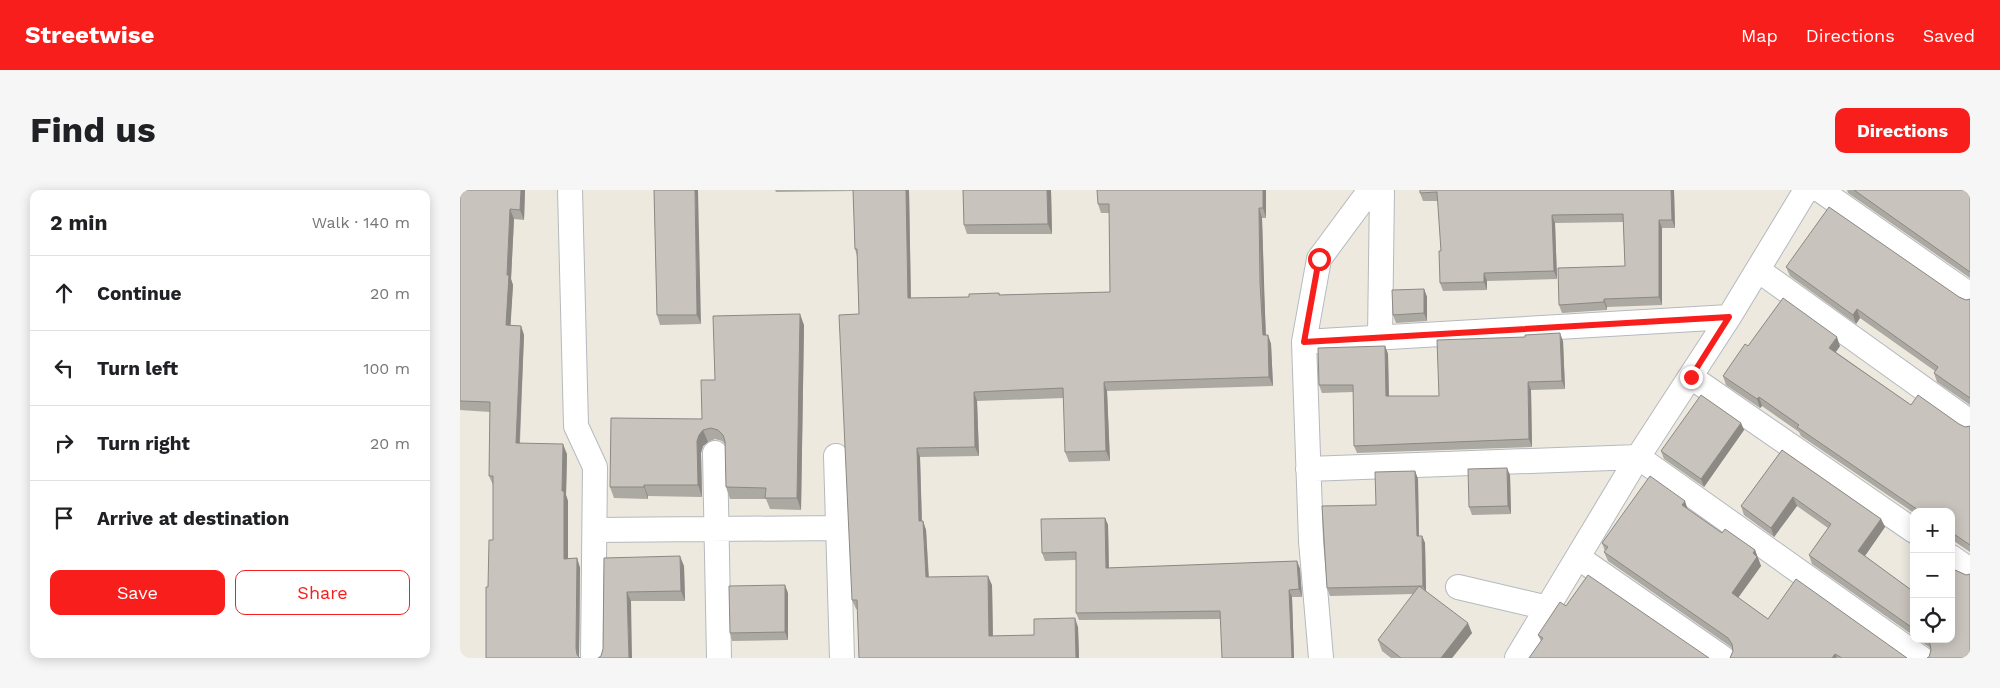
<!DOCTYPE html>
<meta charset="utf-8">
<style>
:root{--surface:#fff;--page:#f6f6f6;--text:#202124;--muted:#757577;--line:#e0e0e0;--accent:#f71e1b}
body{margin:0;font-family:"Work Sans",sans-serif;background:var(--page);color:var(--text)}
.controls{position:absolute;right:15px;bottom:15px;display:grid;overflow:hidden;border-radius:10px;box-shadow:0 2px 12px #0003}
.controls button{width:45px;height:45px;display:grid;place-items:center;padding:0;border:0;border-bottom:1px solid var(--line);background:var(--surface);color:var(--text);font:25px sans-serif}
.stop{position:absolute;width:15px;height:15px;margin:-11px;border:4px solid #f71e1b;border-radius:50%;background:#fff}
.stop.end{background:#f71e1b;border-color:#fff;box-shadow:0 1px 5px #0008}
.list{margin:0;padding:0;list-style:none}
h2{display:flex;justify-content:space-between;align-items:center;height:65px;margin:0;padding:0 20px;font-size:21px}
h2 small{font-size:16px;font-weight:400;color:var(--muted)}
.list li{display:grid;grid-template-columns:32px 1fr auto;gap:15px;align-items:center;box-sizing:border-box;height:75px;padding:0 20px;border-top:1px solid var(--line)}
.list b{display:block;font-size:19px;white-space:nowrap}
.list em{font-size:16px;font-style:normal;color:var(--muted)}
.actions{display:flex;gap:10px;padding:15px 20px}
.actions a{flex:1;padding:11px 0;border:1px solid var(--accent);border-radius:10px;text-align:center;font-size:18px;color:var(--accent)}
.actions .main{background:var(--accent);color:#fff}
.icon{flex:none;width:28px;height:28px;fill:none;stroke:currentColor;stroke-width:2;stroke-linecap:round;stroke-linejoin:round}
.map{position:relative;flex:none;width:1510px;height:468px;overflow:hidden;border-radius:10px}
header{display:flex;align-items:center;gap:30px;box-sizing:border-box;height:70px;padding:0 25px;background:var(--accent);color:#fff}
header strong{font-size:24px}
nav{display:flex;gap:28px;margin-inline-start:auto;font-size:18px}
.intro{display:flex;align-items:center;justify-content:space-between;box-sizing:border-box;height:120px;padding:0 30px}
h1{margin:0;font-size:35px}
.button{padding:12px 22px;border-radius:10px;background:var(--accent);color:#fff;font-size:18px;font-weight:700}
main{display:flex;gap:30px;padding:0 30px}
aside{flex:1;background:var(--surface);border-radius:10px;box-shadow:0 2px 12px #0003}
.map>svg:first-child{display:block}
</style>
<header>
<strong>Streetwise</strong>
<nav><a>Map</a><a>Directions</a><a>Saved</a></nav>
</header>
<div class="intro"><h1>Find us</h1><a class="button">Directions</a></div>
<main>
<aside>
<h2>2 min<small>Walk · 140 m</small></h2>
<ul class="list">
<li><svg class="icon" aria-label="ahead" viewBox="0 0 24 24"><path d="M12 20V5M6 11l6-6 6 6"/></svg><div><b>Continue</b></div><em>20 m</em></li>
<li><svg class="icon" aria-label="left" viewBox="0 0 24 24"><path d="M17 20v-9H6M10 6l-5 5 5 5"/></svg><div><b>Turn left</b></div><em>100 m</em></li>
<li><svg class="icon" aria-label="right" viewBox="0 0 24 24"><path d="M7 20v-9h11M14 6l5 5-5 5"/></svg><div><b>Turn right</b></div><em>20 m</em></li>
<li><svg class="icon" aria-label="arrive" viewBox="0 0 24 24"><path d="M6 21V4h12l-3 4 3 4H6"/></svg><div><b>Arrive at destination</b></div></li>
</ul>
<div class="actions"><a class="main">Save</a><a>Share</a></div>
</aside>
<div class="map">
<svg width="1510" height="468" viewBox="0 0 1510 468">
<rect width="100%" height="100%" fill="#ede9df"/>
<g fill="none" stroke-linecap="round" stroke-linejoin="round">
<g stroke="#b5b9be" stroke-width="26">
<path id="street" d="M110 0 116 236 135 277 133 468
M1360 0 1510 105
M1298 80 1510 232
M920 147 922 0
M844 152 1269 127
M1231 187 1454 341
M255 263 259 468
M376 266 382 468
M848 279 1178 267 1461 468
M135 340 378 338
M1491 367 1510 380
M1119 368 1263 468
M998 397 1088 418
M861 468 851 351 844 152 859 69 910 0
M1057 468 1178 267 1269 127 1346 0"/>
</g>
<use href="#street" stroke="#fff" stroke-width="24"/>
</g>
<path fill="#aca8a2" d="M0 0H65L64 30 54 29 51 89 53 95 50 135 61 136 64 145 60 253 107 264 106 305 108 311V368H117L120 378 119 467 28 397 33 350V295L29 286 30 222 0 220Z
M194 0 241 134 200 135 197 125Z
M315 0H449L451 108 509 107 539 103 540 105 650 102 649 23H641L638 14 806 0V28H802L804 102 806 145H808L811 154 813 196 647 201 650 271 609 272 605 262 604 208 517 211 519 266 460 267 462 331H463L466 340 469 387 532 395 533 446 574 445 618 437 619 468 396 419 392 410 399 124 397 66 395 59 393 1 316 2Z
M503 0H591L592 44H507L504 35Z
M960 0H1214L1215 38H1202V115L1147 117V120L1102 123 1099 115 1165 76 1163 32 1095 33 1097 89 1027 91V100L983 101 980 93 981 61 978 11H963L960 3Z
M1387 0H1510V88L1388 3Z
M1326 77 1499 107 1506 110 1510 109V215L1477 192 1474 183 1475 181 1400 128 1396 134 1330 86Z
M964 99 967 107V131L936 133 933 125Z
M344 135 341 320 310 319 306 309H270L266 297 265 254 262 251 255 249 248 252 243 256 241 263 242 307 188 306V309L154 308 150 297 242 229 255 190Z
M1103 151 1105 199 1071 200 1072 257 897 263 894 256 893 202 862 203 859 195 925 156 928 164 929 206H979Z
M1288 156H1380L1376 162 1451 215 1505 237 1510 236V362L1491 349V322H1454V323L1341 246 1339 242 1302 216 1300 218 1266 195 1263 186Z
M1281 233 1284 240 1244 297 1204 269 1201 261Z
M1322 260 1421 329 1425 337 1405 366 1454 402V446L1352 374 1349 365 1368 338 1337 316 1314 347 1284 325 1281 316Z
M955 281 958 289 959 346H962L965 353 966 401 1012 443 992 468H931L922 461 918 450 954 404 870 406 867 398 916 315Z
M1050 285 1051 324 1012 325 1009 317Z
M1228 319 1262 343 1295 360 1301 376 1278 408 1308 429 1447 468H1270L1273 461 1271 457 1148 371 1144 362 1145 361 1142 353Z
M645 328 648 335 649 378 837 371 840 379 842 407H832L834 468H762L761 429 619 430 616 423V370L585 371 582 363Z
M144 368 224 376 225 411H171L141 466 143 459Z
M1495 380 1506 385 1510 384V468H1467L1469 467 1471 460 1469 457 1458 449H1491V385Z
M328 403V450L272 451 270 443Z
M1106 416 1081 451 1078 445Z"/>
<path fill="#8c8884" d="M61 0H65L64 30 60 20Z
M235 0H238L241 134 237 125Z
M446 0H449L451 118 448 108Z
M587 0H591L592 44 588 34Z
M803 0H806V28L803 18Z
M1211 0H1214L1215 38 1212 30Z
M799 18 802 28 806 154 803 145Z
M50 19 54 29 51 89 53 95 50 145 46 135 47 85Z
M1092 25 1095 33 1097 89 1094 81Z
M1199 30 1202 38V115L1199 107Z
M1024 83 1027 91V100L1024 92Z
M964 99 967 107V131L964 123Z
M1144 109 1147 117V120L1144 112Z
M1397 119 1400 128 1396 134 1393 125Z
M340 124 344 135 341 320 337 308Z
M61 136 64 145 59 263 56 253Z
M1100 143 1103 151 1105 199 1102 191Z
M808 145 811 154 813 196 809 187Z
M1377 147 1380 156 1372 167 1369 158Z
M925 156 928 164 929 214 926 206Z
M644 192 647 201 650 271 646 261Z
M1068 192 1071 200 1072 257 1069 249Z
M514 202 517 211 519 266 515 257Z
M1299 207 1302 216 1300 218 1297 209Z
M1281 233 1284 240 1244 297 1241 289Z
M243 240 248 252 243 256 241 263 242 307 238 295 237 251 239 245Z
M103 254 107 264 106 305 108 311V378L104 369 102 301Z
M457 258 460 267 462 340 459 331Z
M1047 278 1050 285 1051 324 1048 316Z
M955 281 958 289 959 353 957 346Z
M184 295 188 306V309L184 297Z
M1333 307 1337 316 1314 347 1311 338Z
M1225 311 1228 320 1222 315Z
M645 328 648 335 649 386 646 378Z
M1421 329 1425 337 1402 370 1398 361Z
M463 331 466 340 469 397 466 387Z
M962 346 965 353 966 403 963 396Z
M1295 360 1301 376 1275 412 1272 403Z
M220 366 224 376 225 411 221 401Z
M117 368 120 378 119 468 116 458Z
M837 371 840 379 842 407 839 399Z
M528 386 532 395 533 456 529 446Z
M325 395 328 403V450L325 442Z
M829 400 832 407 834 468H832Z
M167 402 171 411 172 468H169Z
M615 428 618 437 619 468H616Z
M1008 433 1012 443 992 468H981Z
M1375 464 1377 468H1372Z"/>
<path fill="#c8c3bc" stroke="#8c8884" d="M0 0H61L60 20 50 19 47 85H49L46 135 61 136 56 253 103 254 102 301H104V369L117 368 116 458 117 465 120 468H26V397H28L29 350H33V286H29L30 212 0 211Z
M194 0H235L237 125H197Z
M393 0H446L448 108 509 107V104L539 103V105L650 102 649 14H638L637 0H803V18H799L800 93 803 145H808L809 187 644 192 646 261 605 262 603 198 514 202 515 257 457 258 459 331H463L466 387 528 386 529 446 574 445V429L615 428 616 468H399L397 410H392L379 125 399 124 397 59H395Z
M503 0H587L588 34 504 35Z
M960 0H1211L1212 30H1199V107L1144 109V112L1099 115 1098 78 1165 76 1163 24 1092 25 1094 81 1024 83V92L980 93 979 61H981L977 2 960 3Z
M1394 0H1510V82Z
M1369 17 1499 107 1506 110 1510 109V208L1474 183 1478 177 1397 119 1393 125 1326 77Z
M964 99V123L933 125 932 100Z
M1323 108 1377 147 1369 158 1451 215 1458 205 1499 234 1505 237 1510 236V355L1491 342V322H1461L1337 237 1339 235 1299 207 1297 209 1263 186 1285 154 1288 156Z
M340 124 337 308H305L306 298 266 297 265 251 263 245 258 240 251 238 243 240 239 245 237 251 238 295H184V297H150L151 228 242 229 241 190H255L253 126Z
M1100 143 1102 191 1068 192 1069 249 894 256 893 195H859L858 158 925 156 926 206H979L977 150 1065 147V145Z
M1241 205 1281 233 1241 289 1201 261Z
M1322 260 1421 329 1398 361 1454 402V439L1349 365 1371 334 1333 307 1311 338 1281 316Z
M1047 278 1048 316 1009 317 1008 279Z
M955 281 957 346H962L963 396 867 398 862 316 916 315 915 282Z
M1190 286 1225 311 1222 315 1262 343 1265 339 1295 360 1293 363 1297 367 1272 403 1308 429 1336 389 1447 468H1382L1375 464 1372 468H1270L1273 461 1272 454 1268 448 1144 362 1148 357 1142 353Z
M645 328 646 378 837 371 839 399 829 400 832 468H762L760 421 616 423V362L582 363 581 329Z
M220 366 221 401 167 402 169 468H138L141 466 143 459 144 368Z
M1495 380 1506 385 1510 384V468H1467L1469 467 1471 460 1470 454 1467 449H1491V385Z
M1128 385 1249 468H1069L1083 448 1078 445 1100 412 1106 416Z
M325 395V442L270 443 269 396Z
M959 396 1008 433 981 468H941L918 450Z"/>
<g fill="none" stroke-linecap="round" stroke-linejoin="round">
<path stroke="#f71e1b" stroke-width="6" d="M859 69 844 152 1269 127 1231 187"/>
</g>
</svg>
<div class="controls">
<button>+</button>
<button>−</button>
<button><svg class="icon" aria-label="locate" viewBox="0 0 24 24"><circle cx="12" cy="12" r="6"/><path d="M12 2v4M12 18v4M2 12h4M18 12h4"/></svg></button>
</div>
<div class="stop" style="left:859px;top:69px"></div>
<div class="stop end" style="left:1231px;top:187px"></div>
</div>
</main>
